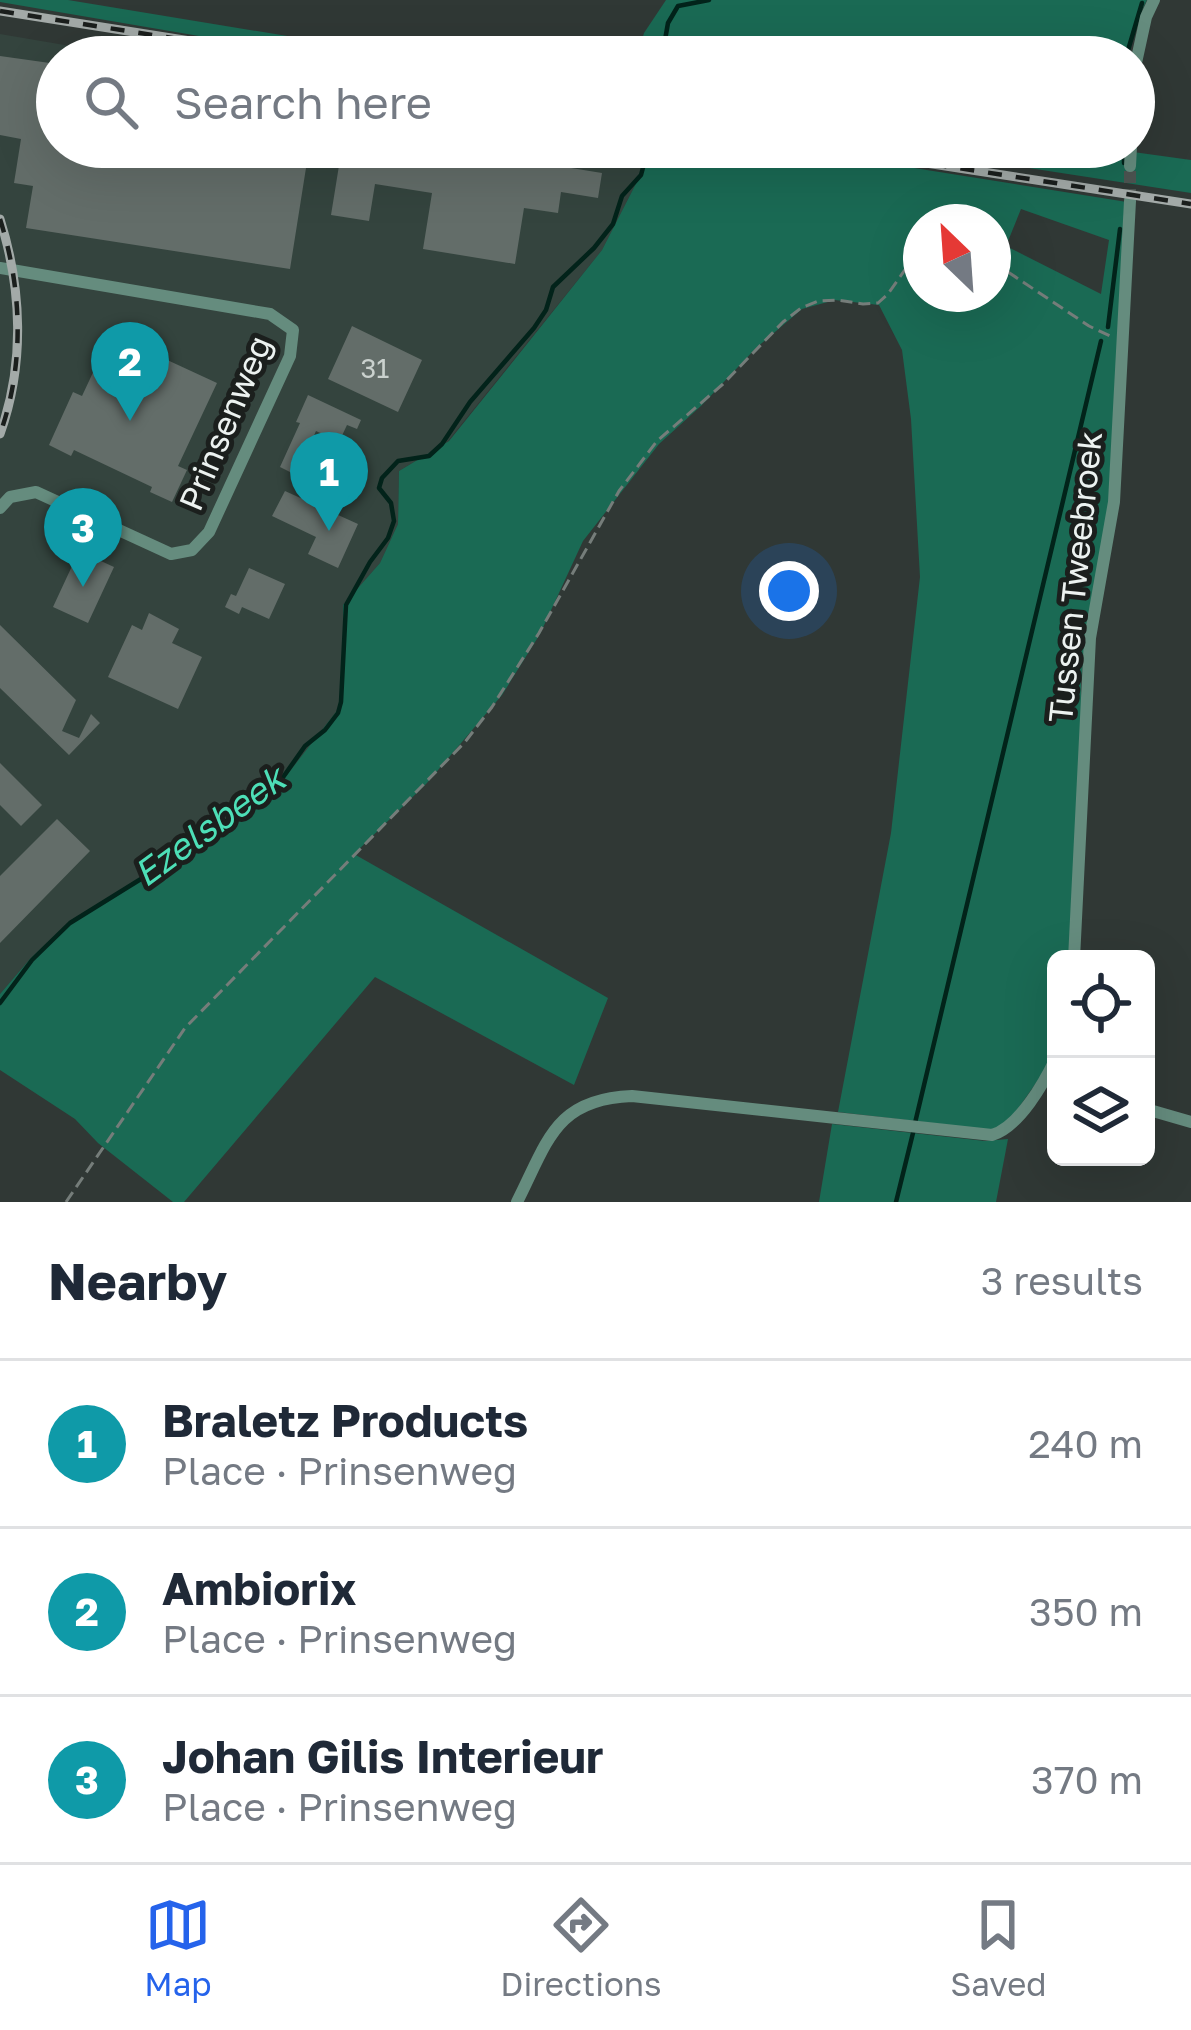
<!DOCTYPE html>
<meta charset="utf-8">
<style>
:root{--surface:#fff;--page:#f6f6f7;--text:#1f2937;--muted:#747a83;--line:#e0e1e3;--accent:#2563eb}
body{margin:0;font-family:"Golos Text",sans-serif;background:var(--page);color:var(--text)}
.controls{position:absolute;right:36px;bottom:36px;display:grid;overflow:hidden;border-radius:18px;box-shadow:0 12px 48px #0002}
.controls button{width:108px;height:108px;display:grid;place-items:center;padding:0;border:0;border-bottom:3px solid var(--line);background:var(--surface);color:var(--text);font:60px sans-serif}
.compass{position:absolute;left:903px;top:204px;width:108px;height:108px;border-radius:50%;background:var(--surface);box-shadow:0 12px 48px #0002;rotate:335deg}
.you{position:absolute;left:789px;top:591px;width:42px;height:42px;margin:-30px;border:9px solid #fff;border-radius:50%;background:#1a73e8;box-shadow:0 0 0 18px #1a73e833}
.badge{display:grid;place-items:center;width:78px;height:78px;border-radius:50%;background:var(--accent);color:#fff;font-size:39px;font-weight:700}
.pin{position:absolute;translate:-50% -99px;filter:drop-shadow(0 3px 6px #0008)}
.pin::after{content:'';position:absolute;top:63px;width:42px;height:36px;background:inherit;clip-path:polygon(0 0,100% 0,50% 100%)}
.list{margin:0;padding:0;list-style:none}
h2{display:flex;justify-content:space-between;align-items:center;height:156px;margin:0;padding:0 48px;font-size:51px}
h2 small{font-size:39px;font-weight:400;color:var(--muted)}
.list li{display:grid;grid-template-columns:78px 1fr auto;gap:36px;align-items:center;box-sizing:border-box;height:168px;padding:0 48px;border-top:3px solid var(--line)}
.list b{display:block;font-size:45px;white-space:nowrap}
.list p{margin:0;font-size:39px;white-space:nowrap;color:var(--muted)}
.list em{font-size:39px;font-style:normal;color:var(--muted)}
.icon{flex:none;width:66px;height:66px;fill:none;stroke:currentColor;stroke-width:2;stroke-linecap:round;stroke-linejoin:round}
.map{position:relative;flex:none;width:1191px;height:1202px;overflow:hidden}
.search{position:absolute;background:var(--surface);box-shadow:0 12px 48px #0002;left:36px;right:36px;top:36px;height:132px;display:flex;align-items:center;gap:30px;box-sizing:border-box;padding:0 42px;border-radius:66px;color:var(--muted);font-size:45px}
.sheet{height:660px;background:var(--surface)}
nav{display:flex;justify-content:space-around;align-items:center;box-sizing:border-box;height:168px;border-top:3px solid var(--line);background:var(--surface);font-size:33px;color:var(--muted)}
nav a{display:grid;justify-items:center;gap:6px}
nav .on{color:var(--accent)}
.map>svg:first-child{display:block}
</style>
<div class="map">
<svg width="1191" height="1202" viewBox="0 0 1191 1202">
<rect width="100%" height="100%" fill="#303835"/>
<path fill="#34443e" d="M0 34 135 57H57V147H651L647 162 602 250 448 441 399 471 398 524 380 563 343 605V703L279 785 179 854 69 922 30 959 0 994Z"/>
<path fill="#1a6a54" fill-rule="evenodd" d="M0 0H68L415 57H321L0 2Z
M666 0H1147L1132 30 1128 57H637L644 33Z
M651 147H782L1127 202 1109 503 1085 643 1081 682 1082 745 1070 959H1056V1045L1043 1073 1010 1120 992 1130 838 1112 891 833 920 577 911 419 902 350 879 305 835 300 802 309 756 348 702 405 659 444 583 541 540 634 502 695 427 783 354 854 608 998 574 1085 375 977 184 1202H173L98 1143 75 1119 0 1070V994L30 959 69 922 179 854 279 785 343 703V605L380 563 398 524 399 471 449 441 507 369 602 250 647 162ZM1021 209 1109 240 1101 294 1006 246ZM921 222H993V294H921Z
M893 147H1125L1126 151 1191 160V193Z
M832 1124 985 1141 1008 1139 996 1202H819Z"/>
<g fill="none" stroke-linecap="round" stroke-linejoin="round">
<path stroke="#02231a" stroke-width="4.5" d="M662 57 668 23 678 6 709 0
M1126 57 1142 3
M1124 163V147
M1108 327 1120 229
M0 1003 32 960 70 923 178 856 279 783 305 746 325 730 338 713 341 702 346 605 370 562 388 538 394 521 391 503 379 488 382 478 398 461 429 456 442 444 470 402 534 328 546 310 553 287 594 248 613 224 622 196 641 175 647 153
M915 1123 1101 341
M896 1202 913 1133"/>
</g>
<path fill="#636d69" d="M0 56 57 64V147H294L309 149 290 269 26 228 33 186 14 183 21 139 0 135Z
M342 147H505L567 157 565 167 602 173 598 198 561 192 558 213 524 208 515 264 423 249 432 193 375 184 369 221 331 215Z
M352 326 422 360 398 412 328 379Z
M111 334 217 383 178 466 187 470 172 502 150 492 152 487 74 450 71 456 49 445 73 392 82 396Z
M308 395 361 420 357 429 347 425 339 442 316 431 296 475 280 467 300 423 296 422Z
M285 491 358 524 338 568 308 554 316 537 272 516Z
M79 551 114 567 88 623 53 607Z
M249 568 285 584 269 619 242 607 239 614 225 607 231 594 236 596Z
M149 613 179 629 172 643 202 657 178 709 108 677 132 625 142 630Z
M0 625 76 700 62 731 79 738 91 714 100 723 69 755 0 688Z
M0 763 42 805 21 826 0 805Z
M57 819 90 851 0 943V876Z"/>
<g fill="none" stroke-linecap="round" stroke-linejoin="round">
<path stroke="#4c5451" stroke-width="12" stroke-dasharray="12 6" stroke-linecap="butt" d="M1130 201V166"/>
<path stroke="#757d7a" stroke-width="3" stroke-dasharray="12 6" stroke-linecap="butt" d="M993 262 1089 326 1110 336
M66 1202 185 1028 465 742 492 707 539 633 619 491 657 441 723 384 783 322 801 308 818 301 838 300 863 304 878 303 888 294 921 247"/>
<path stroke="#658c7e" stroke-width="12" d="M1134 72 1146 17 1154 0
M1130 166 1131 147
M0 268 270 314 293 330 290 356 209 532 192 550 171 554 36 492 10 497 0 508
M1074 959 1090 638 1114 502 1130 201
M1146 1109 1191 1122
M517 1202C548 1141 555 1099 632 1096L992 1135C1019 1127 1044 1083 1056 1058"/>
<g stroke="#a3aaa8" stroke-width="9">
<path id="rail" d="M0 11 293 57
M822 147 1191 204
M0 219C22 289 25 364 0 434"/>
</g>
<use href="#rail" stroke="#1b1f1d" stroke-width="4.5" stroke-dasharray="14" stroke-linecap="butt"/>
</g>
<g text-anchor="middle" stroke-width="10" stroke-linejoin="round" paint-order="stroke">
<g font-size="27" fill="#cad1ce">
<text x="375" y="378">31</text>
</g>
<g font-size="33" fill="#ecf2f0" stroke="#1b1f1d">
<text transform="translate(225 423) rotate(-67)" y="12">Prinsenweg</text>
<text transform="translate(1075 577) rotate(-84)" y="12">Tussen Tweebroek</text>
</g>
<g font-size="36" font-style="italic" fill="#4ddfb7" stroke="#1b1f1d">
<text transform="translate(209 826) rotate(-36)" y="13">Ezelsbeek</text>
</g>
</g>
</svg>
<div class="controls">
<button><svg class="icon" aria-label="locate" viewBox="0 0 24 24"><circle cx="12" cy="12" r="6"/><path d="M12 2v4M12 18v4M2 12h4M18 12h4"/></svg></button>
<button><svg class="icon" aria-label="layers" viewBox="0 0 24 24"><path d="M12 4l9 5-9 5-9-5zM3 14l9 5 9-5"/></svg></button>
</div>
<svg class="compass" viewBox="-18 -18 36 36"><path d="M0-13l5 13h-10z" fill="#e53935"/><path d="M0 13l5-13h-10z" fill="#747a83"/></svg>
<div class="you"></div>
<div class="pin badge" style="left:329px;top:531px;background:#0f9aa8">1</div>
<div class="pin badge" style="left:130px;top:421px;background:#0f9aa8">2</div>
<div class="pin badge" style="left:83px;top:587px;background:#0f9aa8">3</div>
<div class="search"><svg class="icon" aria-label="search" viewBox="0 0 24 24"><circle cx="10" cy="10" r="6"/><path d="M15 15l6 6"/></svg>Search here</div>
</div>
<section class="sheet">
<h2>Nearby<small>3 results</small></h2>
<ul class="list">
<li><span class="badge" style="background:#0f9aa8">1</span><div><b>Braletz Products</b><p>Place · Prinsenweg</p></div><em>240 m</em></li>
<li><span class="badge" style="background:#0f9aa8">2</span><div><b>Ambiorix</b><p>Place · Prinsenweg</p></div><em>350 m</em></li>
<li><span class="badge" style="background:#0f9aa8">3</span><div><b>Johan Gilis Interieur</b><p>Place · Prinsenweg</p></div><em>370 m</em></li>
</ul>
</section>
<nav>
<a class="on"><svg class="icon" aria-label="map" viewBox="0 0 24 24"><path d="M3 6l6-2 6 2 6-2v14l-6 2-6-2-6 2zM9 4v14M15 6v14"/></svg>Map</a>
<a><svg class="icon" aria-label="directions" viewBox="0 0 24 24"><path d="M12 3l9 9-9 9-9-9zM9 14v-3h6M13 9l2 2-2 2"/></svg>Directions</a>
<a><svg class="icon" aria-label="saved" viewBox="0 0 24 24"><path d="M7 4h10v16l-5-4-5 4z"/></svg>Saved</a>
</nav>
